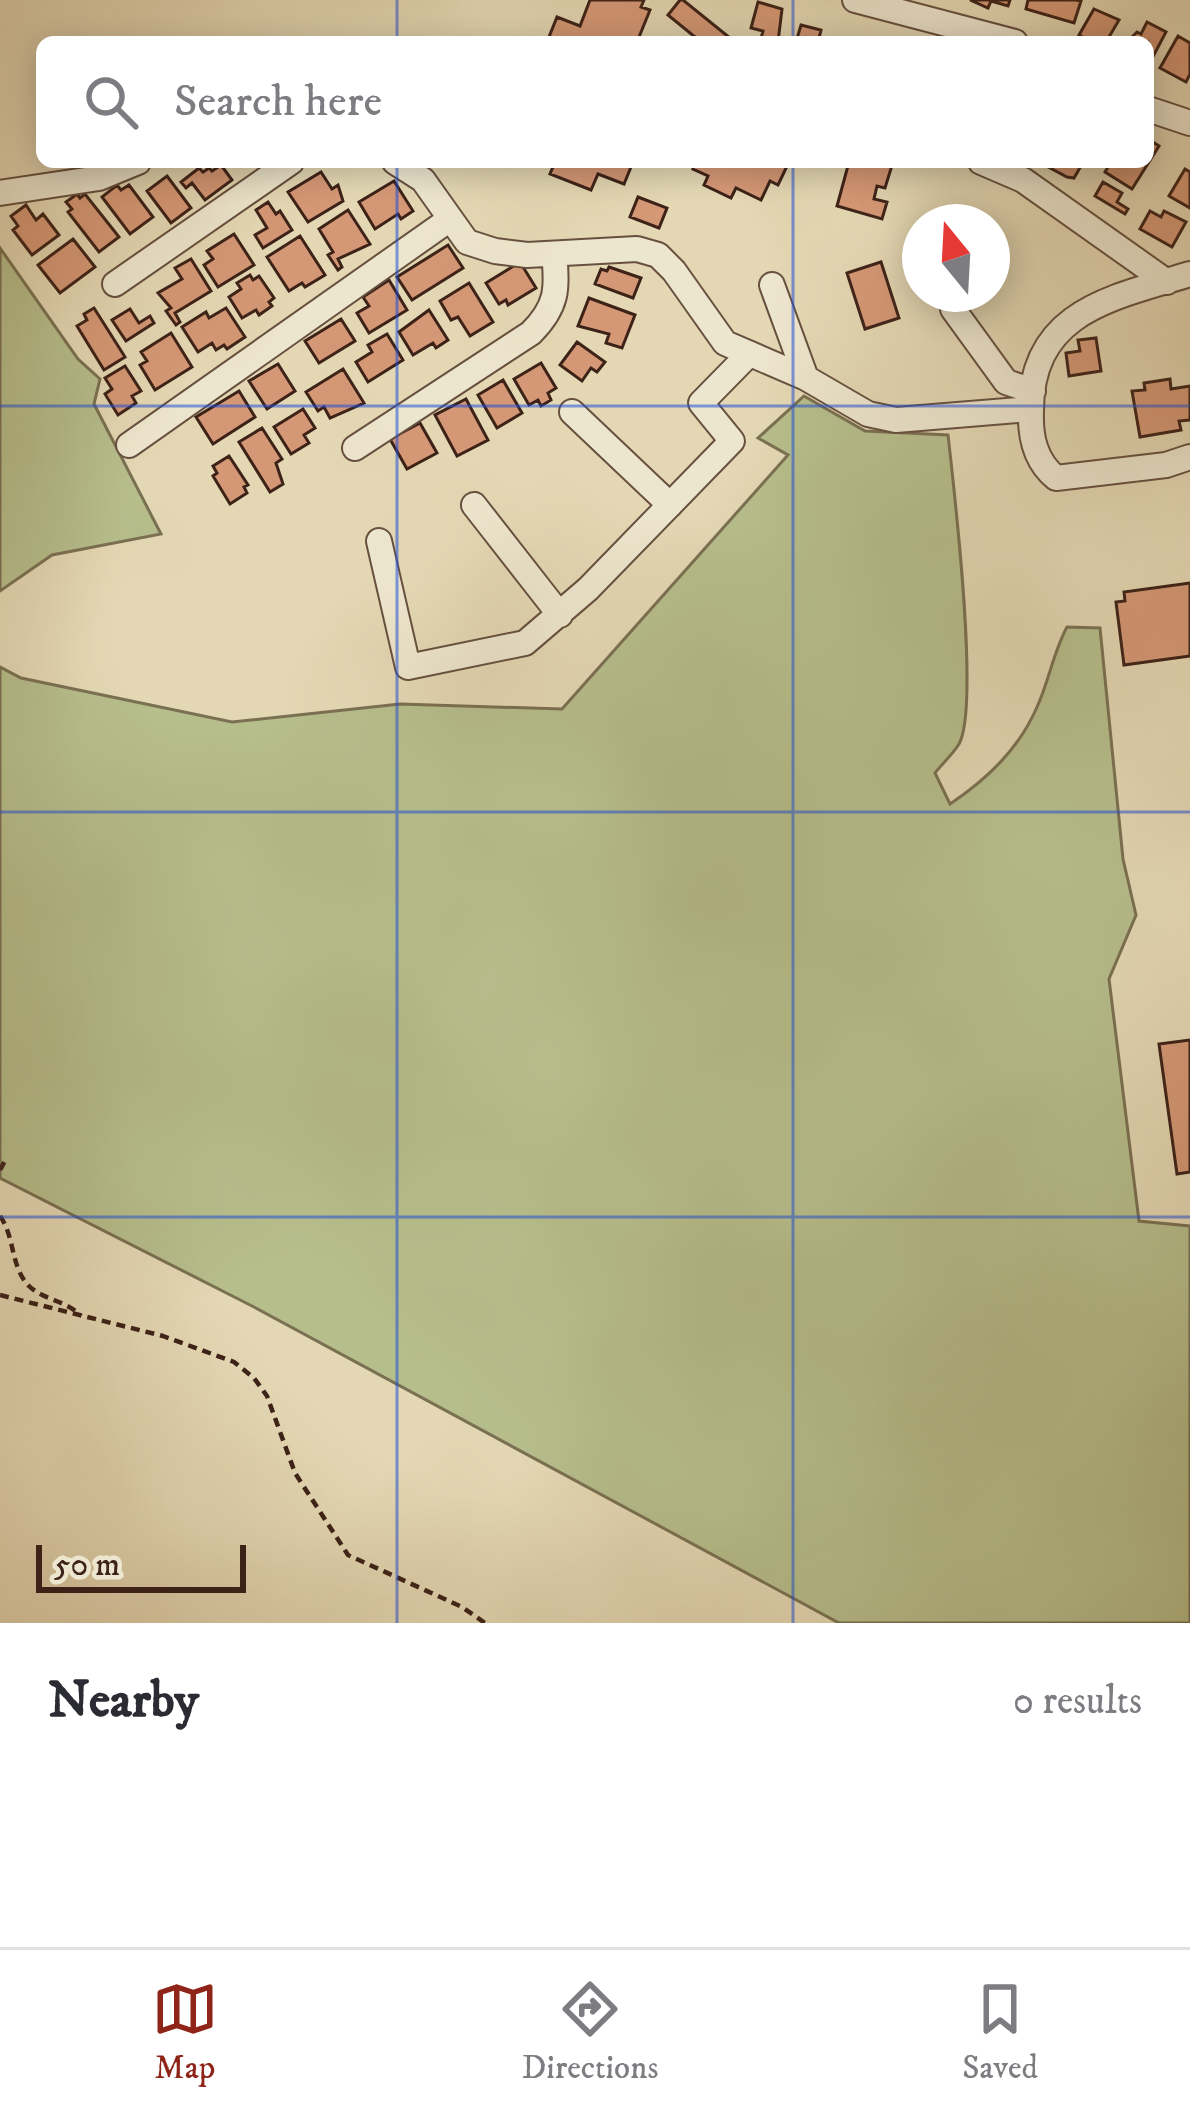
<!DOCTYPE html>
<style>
:root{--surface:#fff;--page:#f7f7f7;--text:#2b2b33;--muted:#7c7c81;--line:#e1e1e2;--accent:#8f2418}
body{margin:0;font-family:"IM FELL DW Pica",serif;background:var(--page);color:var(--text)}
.compass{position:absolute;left:902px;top:204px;width:108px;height:108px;border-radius:50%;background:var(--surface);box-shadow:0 6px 30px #0003;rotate:342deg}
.scale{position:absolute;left:36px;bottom:30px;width:210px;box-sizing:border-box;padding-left:12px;border:6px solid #3d2218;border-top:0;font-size:33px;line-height:42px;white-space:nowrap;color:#3d2218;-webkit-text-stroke:9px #ede6ce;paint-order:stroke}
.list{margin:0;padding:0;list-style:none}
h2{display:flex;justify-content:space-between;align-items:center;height:156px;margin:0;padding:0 48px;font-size:51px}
h2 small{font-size:39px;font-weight:400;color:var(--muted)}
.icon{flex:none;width:66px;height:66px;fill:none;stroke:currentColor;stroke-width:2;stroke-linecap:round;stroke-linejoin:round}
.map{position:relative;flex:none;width:1190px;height:1623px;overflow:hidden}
.search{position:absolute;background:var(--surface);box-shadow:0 6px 30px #0003;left:36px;right:36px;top:36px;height:132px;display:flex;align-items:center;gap:30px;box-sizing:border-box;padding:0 42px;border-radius:18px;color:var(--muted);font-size:45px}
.sheet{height:324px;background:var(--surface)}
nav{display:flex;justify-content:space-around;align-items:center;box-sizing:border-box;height:168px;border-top:3px solid var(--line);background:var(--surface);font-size:33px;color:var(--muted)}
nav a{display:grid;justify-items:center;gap:6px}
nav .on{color:var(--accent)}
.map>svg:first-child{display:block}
</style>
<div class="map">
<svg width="1190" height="1623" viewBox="0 0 1190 1623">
<rect width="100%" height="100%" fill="#e4d8b4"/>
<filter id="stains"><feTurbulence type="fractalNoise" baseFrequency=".00167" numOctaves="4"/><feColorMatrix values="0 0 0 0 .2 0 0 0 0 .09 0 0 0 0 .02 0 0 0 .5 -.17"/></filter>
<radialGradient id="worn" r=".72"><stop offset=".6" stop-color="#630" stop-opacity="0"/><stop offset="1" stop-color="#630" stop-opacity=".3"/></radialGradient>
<path fill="#b6be8c" stroke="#7a7052" stroke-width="3" d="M0 248 78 359 100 379 94 404 161 534 52 555 0 591Z
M804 396 865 431 948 435C954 489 980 706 959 744 953 754 942 764 935 773L950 804C987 779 1019 749 1037 707 1049 681 1053 653 1067 627L1100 628 1123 859 1136 915 1109 979 1139 1221 1190 1226V1623H839L254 1307 0 1178V667L21 678 232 722 400 704 562 709 788 455 758 438Z"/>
<path fill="#d59876" stroke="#3d2218" stroke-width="3" d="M590 0H644L641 7 650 10 637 42H547L557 17 580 26Z
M680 0H683L735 42H701L668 15Z
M970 0H1010L1008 6 991 1 988 8Z
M1028 0H1076L1081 1 1074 23 1026 9Z
M758 2 782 9 778 42H760L763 31 751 28Z
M1094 9 1119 20 1106 42H1091L1079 35Z
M1147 22 1166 32 1148 66V42H1127L1137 32 1141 34Z
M801 25 821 30 818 42H796Z
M1178 36 1190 43V74L1186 82 1160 68Z
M1148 139 1159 146 1132 189 1105 172 1111 162H1148Z
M555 162H633L624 184 598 174 591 190 550 174Z
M697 162H789L778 185 770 181 761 200 736 188 731 198 704 185 708 176 693 169Z
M849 162H893L885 188 877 186 874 199 887 202 882 219 837 206Z
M1039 162H1073L1081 166 1074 178 1067 177Z
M221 165 232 180 205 200 192 183 186 188 181 182 199 168 203 172 209 168 212 171Z
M1185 169 1190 172V208L1169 196Z
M321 172 332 189 338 185 343 201 308 222 288 192Z
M167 176 191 208 171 223 147 191Z
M394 181 413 211 401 219 398 214 375 229 359 202Z
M1103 182 1122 193 1117 202 1128 209 1125 214 1095 196Z
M117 185 121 190 129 185 153 217 130 234 102 197Z
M77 194 80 198 85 194 119 237 99 252 68 212 72 209 66 202Z
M638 197 667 208 659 228 630 217Z
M268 202 276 214 280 211 292 230 263 248 255 235 267 228 256 210Z
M26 205 36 220 43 214 59 235 32 255 13 230 18 226 11 216Z
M348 210 370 244 338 259 342 267 338 270 328 255 333 252 319 229Z
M1150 211 1161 217 1164 211 1186 222 1172 247 1140 229Z
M234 234 254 265 218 287 204 265 213 259 207 251Z
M300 236 325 275 305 287 302 283 289 291 267 257Z
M73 239 95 267 60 293 38 265Z
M448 245 463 268 412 300 397 277Z
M191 259 211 291 175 313 180 322 176 325 166 311 171 308 158 293 182 279 175 268Z
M520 262 536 288 508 305 506 300 499 304 486 283Z
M881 262 899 318 865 329 847 273Z
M609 267 641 278 633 298 595 284 601 269 607 271Z
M250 275 253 280 259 276 274 298 269 302 272 306 259 315 256 310 242 318 229 297 241 289 237 283Z
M389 280 407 310 369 333 357 313 369 306 363 297Z
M469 283 493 322 470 336 458 317 451 320 440 301Z
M589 298 635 315 622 348 606 343 609 334 578 326Z
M94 308 125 357 104 370 77 326 87 320 84 314Z
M226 308 245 337 227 349 224 345 216 350 212 343 198 352 182 327 206 312 209 318Z
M130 309 139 323 150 316 154 323 126 341 112 320Z
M429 310 448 340 436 348 433 343 413 355 399 332Z
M341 319 355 341 319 363 305 341Z
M171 333 192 367 155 390 140 365 147 361 141 352Z
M387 334 403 360 368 382 356 362 372 352 368 345Z
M1096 338 1101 371 1069 376 1066 353 1080 351 1078 340Z
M577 342 605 362 597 372 591 368 582 381 560 365Z
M541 363 556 388 548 393 551 400 541 406 538 400 529 405 514 379Z
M278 364 295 391 267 409 249 381Z
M125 366 141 391 132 396 136 403 118 415 105 394 112 389 105 378Z
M343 369 364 403 330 418 324 407 318 411 306 392Z
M1170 379 1171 389 1190 386V420L1179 421 1181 430 1140 437 1132 391 1145 390 1144 383Z
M503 380 522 413 497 428 478 395Z
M239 391 255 417 213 444 196 417Z
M466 399 488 440 457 456 435 415Z
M303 409 315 428 304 435 309 443 291 454 274 427Z
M420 423 437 453 407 469 390 439Z
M262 428 282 459 276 463 283 484 270 492 239 442Z
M229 456 248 485 244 487 247 493 230 504 213 476 217 473 213 466Z
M1190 583V656L1124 665 1116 602 1125 601 1124 592Z
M1190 1040V1172L1177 1174 1159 1044Z"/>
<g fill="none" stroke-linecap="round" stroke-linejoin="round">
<g stroke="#67503f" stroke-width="28">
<path id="street" d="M855 0 1015 42
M1148 109 1190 123
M395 162 423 180 467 242 495 251 527 255 637 249 658 255 674 271 725 343 806 378 868 414 896 420 1030 409
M981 162 1023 180 1167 282
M0 193 99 178 138 162
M1190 274C1112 298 1031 311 1031 411 1030 437 1035 461 1056 478L1166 465 1190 457
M115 284 291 162
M772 285 806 378
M953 309 1006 382 1033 391
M572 412 670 505
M129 445 450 219
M355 448 531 333C557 307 558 289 554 254
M474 505 560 615
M379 541 408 667 525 643 588 589 732 441 701 403 749 354"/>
</g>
<path stroke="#3d2218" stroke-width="4.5" stroke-dasharray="9 6" stroke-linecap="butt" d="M0 1170 6 1159
M0 1216C14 1236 11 1261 24 1280 37 1300 66 1299 81 1316
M0 1295 163 1336 234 1362 254 1378 267 1396 295 1473 348 1555 462 1607 485 1623"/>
<use href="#street" stroke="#ede6ce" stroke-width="24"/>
</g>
<path fill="none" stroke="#1d4ed8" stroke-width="3" stroke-opacity="0.55" d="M397 0V42M793 0V42M397 162V1623M793 162V1623M0 406H1190M0 812H1190M0 1217H1190"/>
<rect width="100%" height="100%" filter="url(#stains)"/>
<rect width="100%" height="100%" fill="url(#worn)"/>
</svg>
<svg class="compass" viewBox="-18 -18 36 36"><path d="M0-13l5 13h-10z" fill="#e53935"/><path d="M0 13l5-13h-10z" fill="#7c7c81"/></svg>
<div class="scale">50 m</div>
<div class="search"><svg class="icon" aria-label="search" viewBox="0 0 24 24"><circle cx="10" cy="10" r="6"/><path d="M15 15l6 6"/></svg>Search here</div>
</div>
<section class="sheet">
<h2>Nearby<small>0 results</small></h2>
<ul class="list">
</ul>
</section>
<nav>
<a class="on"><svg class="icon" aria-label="map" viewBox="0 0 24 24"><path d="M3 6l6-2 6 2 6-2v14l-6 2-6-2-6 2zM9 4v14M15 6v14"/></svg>Map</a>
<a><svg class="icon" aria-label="directions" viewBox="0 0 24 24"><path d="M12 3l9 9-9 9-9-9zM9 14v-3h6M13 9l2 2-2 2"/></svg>Directions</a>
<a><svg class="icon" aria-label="saved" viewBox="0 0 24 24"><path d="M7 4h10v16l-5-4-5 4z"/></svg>Saved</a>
</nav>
